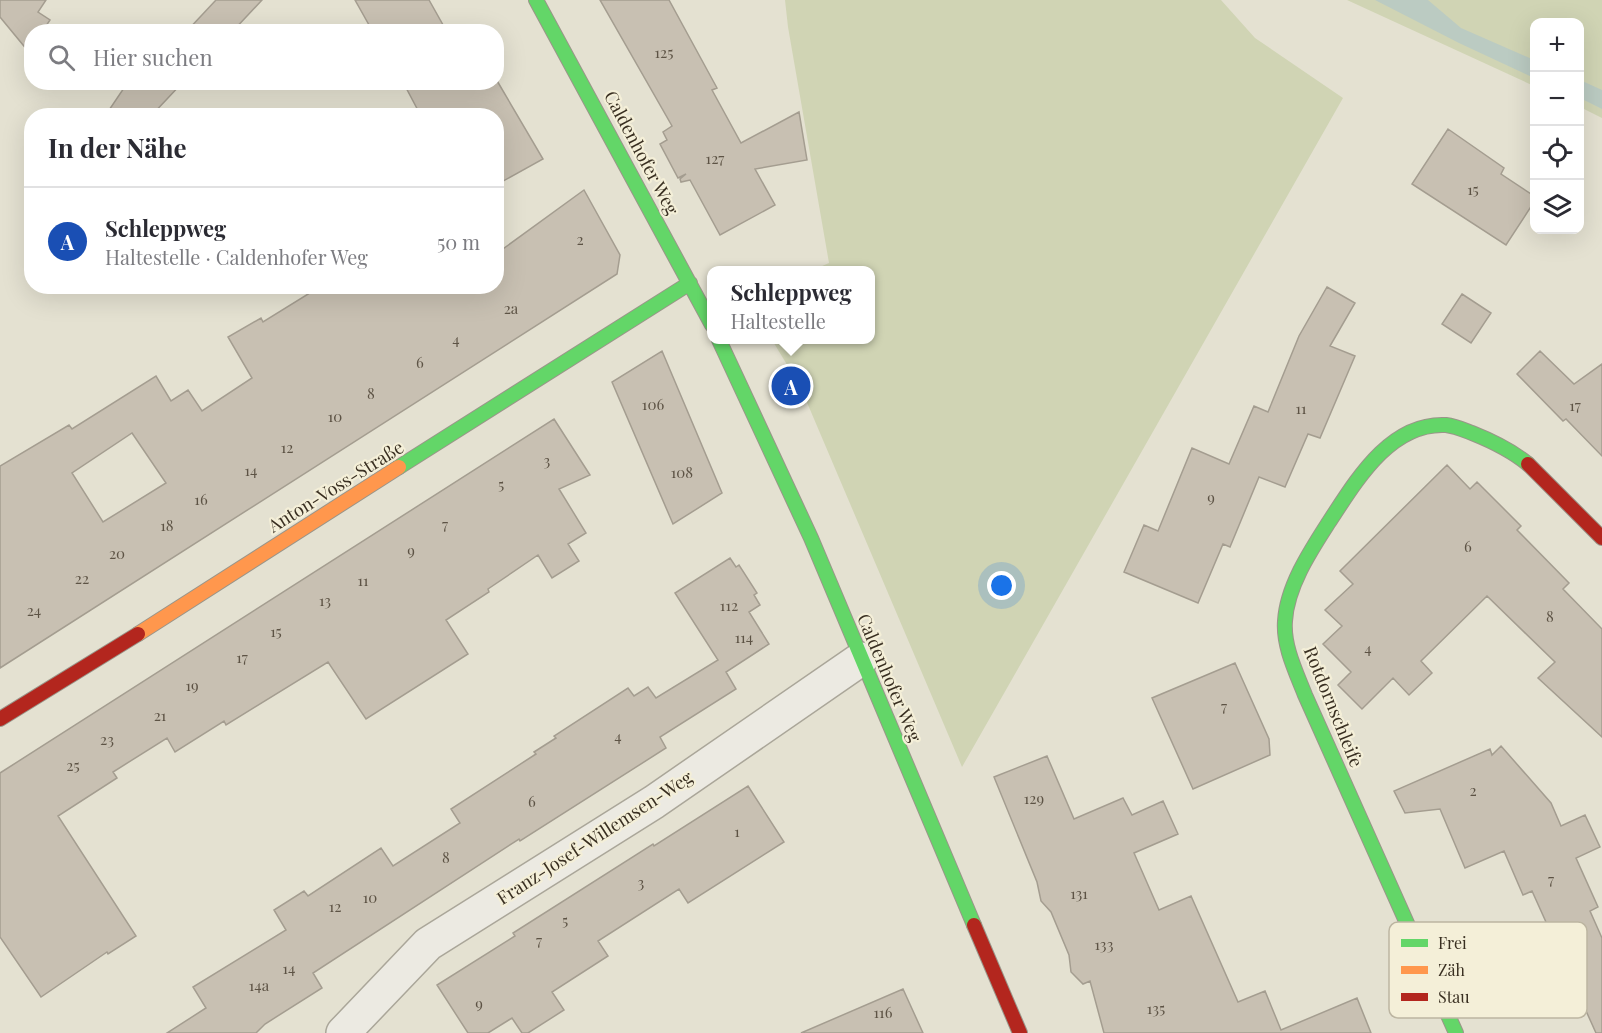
<!DOCTYPE html>
<html lang="de">
<meta charset="utf-8">
<style>
:root{--surface:#fff;--page:#f7f7f7;--text:#2b2b33;--muted:#7c7c81;--line:#e1e1e2;--accent:#756d5f}
body{margin:0;font-family:"Playfair Display",serif;background:var(--page);color:var(--text)}
.controls{position:absolute;right:18px;top:18px;display:grid;overflow:hidden;border-radius:12px;box-shadow:0 6px 24px #0002}
.controls button{width:54px;height:54px;display:grid;place-items:center;padding:0;border:0;border-bottom:2px solid var(--line);background:var(--surface);color:var(--text);font:30px sans-serif}
.you{position:absolute;left:1002px;top:586px;width:21px;height:21px;margin:-15px;border:4px solid #fff;border-radius:50%;background:#1a73e8;box-shadow:0 0 0 9px #1a73e833}
.badge{display:grid;place-items:center;width:39px;height:39px;border-radius:50%;background:var(--accent);color:#fff;font-size:20px;font-weight:700}
.pin{position:absolute;translate:-50% -50%;border:3px solid #fff;box-shadow:0 2px 6px #0006}
.popup{position:absolute;left:707px;top:266px;width:168px;height:78px;box-sizing:border-box;display:grid;place-content:center;border-radius:12px;background:var(--surface);filter:drop-shadow(0 2px 4px #0005);font-size:20px;white-space:nowrap;color:var(--muted)}
.popup b{font-size:22px;color:var(--text)}
.popup::after{content:'';position:absolute;left:50%;top:100%;margin-left:-12px;border:12px solid transparent;border-top-color:var(--surface)}
.list{margin:0;padding:0;list-style:none}
h2{display:flex;justify-content:space-between;align-items:center;height:78px;margin:0;padding:0 24px;font-size:26px}
h2 small{font-size:20px;font-weight:400;color:var(--muted)}
.list li{display:grid;grid-template-columns:39px 1fr auto;gap:18px;align-items:center;box-sizing:border-box;height:108px;padding:0 24px;border-top:2px solid var(--line)}
.list b{display:block;font-size:22px;white-space:nowrap}
.list p{margin:0;font-size:20px;white-space:nowrap;color:var(--muted)}
.list em{font-size:20px;font-style:normal;color:var(--muted)}
.icon{flex:none;width:33px;height:33px;fill:none;stroke:currentColor;stroke-width:2;stroke-linecap:round;stroke-linejoin:round}
.map{position:relative;flex:none;width:1602px;height:1033px;overflow:hidden}
.search{position:absolute;background:var(--surface);box-shadow:0 6px 24px #0002;left:24px;top:24px;width:480px;height:66px;display:flex;align-items:center;gap:15px;box-sizing:border-box;padding:0 21px;border-radius:24px;color:var(--muted);font-size:22px}
.panel{position:absolute;background:var(--surface);box-shadow:0 6px 24px #0002;left:24px;top:108px;width:480px;height:186px;border-radius:24px}
.map>svg:first-child{display:block}
</style>
<div class="map">
<svg width="1602" height="1033" viewBox="0 0 1602 1033">
<rect width="100%" height="100%" fill="#e4e1d1"/>
<path fill="#d0d4b4" d="M785 0H1221L1255 38 1343 98 962 767 800 386 772 340H870V270H813L829 263 788 27Z
M1347 0H1602V118L1580 107V22H1534V86Z"/>
<path fill="#bbcbc2" d="M1375 0H1428L1461 28 1534 60V78L1459 43Z
M1580 80 1602 90V109L1580 98Z"/>
<path fill="#c8c0b2" stroke="#a49d90" stroke-width="1.5" fill-rule="evenodd" d="M0 0H46L38 12 50 20 42 32H32V46L28 51 0 17Z
M216 0H262L232 32H186Z
M355 0H429L447 32H373Z
M600 0H669L717 88 712 90 741 143 799 112 807 160 755 169 775 205 720 235 690 180 681 182 680 179 686 174 678 178 660 144 667 140 663 132 672 126Z
M496 79 543 159 496 185V116H421L403 82H496Z
M128 82H183L151 116H105Z
M1448 129 1504 168 1501 174 1534 196V202L1506 245 1412 184Z
M584 190 620 255 617 274 0 668V466L69 425 72 429 156 376 171 401 188 390 202 411 252 378 228 337 261 318 263 322 321 286H496V254ZM132 433 166 483 103 522 72 473Z
M1327 287 1355 303 1330 346 1355 356 1320 438 1308 434 1285 487 1259 477 1230 547 1223 544 1198 603 1124 572 1144 525 1158 531 1192 448 1229 464 1254 406 1268 412 1299 336Z
M1462 294 1491 313 1471 343 1442 324Z
M662 351 722 493 673 524 612 382Z
M1540 351 1574 384 1602 364V456L1566 419 1563 421 1517 374Z
M554 419 590 475 559 489 586 533 568 544 579 561 552 578 538 555 488 589 489 592 446 620 468 654 366 719 328 662 226 725 224 721 175 752 167 738 113 772 117 778 58 816 136 936 108 954 107 952 41 997 0 937V773Z
M1447 465 1470 489 1477 482 1521 526 1517 530 1569 583 1563 589 1602 629V737L1538 678 1555 662 1487 596 1421 661 1432 673 1409 695 1393 678 1362 709 1338 685 1351 672 1323 644 1342 626 1325 610 1353 584 1340 571Z
M730 558 736 567 739 565 757 593 754 595 760 605 749 612 769 644 726 672 736 689 660 737 666 748 520 841 519 839 313 973 322 988 265 1024 256 1033H167L206 1008 193 987 286 930 274 910 304 891 308 896 381 848 393 866 460 823 451 809 536 754 534 752 556 738 554 736 628 688 634 696 648 687 656 698 718 660 675 593Z
M1235 663 1269 739 1270 755 1193 789 1152 698Z
M1501 746 1551 803 1561 826 1585 815 1600 847 1576 858 1598 907 1590 911 1602 938V1033H1596L1532 891 1523 895 1504 851 1465 868 1440 809 1405 813 1394 791 1490 749 1492 755Z
M1047 756 1074 819 1123 798 1132 815 1163 801 1178 834 1134 853 1159 910 1191 896 1238 1002 1265 991 1281 1030 1357 998 1371 1033H1104L1090 981 1083 984 1071 972 1069 955 1051 912 1041 901 1037 882 994 777Z
M748 786 784 842 688 903 679 889 598 941 608 956 552 992 564 1010 528 1033H522L512 1018 488 1033H468L437 985 515 936 513 933 653 844 654 846Z
M903 989 923 1033H801Z"/>
<g fill="none" stroke-linecap="round" stroke-linejoin="round">
<g stroke="#aaa699" stroke-width="36">
<path id="street" d="M343 1033 428 944 654 802 861 659"/>
</g>
<g stroke="#9a9589" stroke-width="16">
<path id="fast" d="M536 0 712 325
M719 340 811 538 974 925
M399 467 690 283
M1456 1033 1305 695C1296 672 1283 646 1285 621 1287 586 1311 550 1329 522 1356 481 1390 422 1446 425 1455 426 1464 430 1472 433 1492 441 1511 450 1528 464"/>
</g>
<g stroke="#9a9589" stroke-width="16">
<path id="slow" d="M138 634 399 467"/>
</g>
<g stroke="#9a9589" stroke-width="16">
<path id="jam" d="M1528 464 1602 538
M0 719 138 634
M974 925 1020 1033"/>
</g>
<use href="#street" stroke="#eceae2" stroke-width="33"/>
<use href="#fast" stroke="#63d668" stroke-width="14"/>
<use href="#slow" stroke="#ff974d" stroke-width="14"/>
<use href="#jam" stroke="#b3261e" stroke-width="14"/>
</g>
<g text-anchor="middle" stroke-width="4.5" stroke-linejoin="round" paint-order="stroke">
<g font-size="15" fill="#5d5345">
<text x="664" y="58">125</text>
<text x="715" y="164">127</text>
<text x="1473" y="195">15</text>
<text x="580" y="245">2</text>
<text x="511" y="314">2a</text>
<text x="456" y="345">4</text>
<text x="420" y="368">6</text>
<text x="371" y="399">8</text>
<text x="653" y="410">106</text>
<text x="1575" y="411">17</text>
<text x="1301" y="414">11</text>
<text x="335" y="422">10</text>
<text x="287" y="453">12</text>
<text x="547" y="466">3</text>
<text x="251" y="476">14</text>
<text x="682" y="478">108</text>
<text x="501" y="490">5</text>
<text x="1211" y="503">9</text>
<text x="201" y="505">16</text>
<text x="445" y="530">7</text>
<text x="167" y="531">18</text>
<text x="1468" y="552">6</text>
<text x="411" y="556">9</text>
<text x="117" y="559">20</text>
<text x="82" y="584">22</text>
<text x="363" y="586">11</text>
<text x="325" y="606">13</text>
<text x="729" y="611">112</text>
<text x="34" y="616">24</text>
<text x="1550" y="622">8</text>
<text x="276" y="637">15</text>
<text x="744" y="643">114</text>
<text x="1368" y="654">4</text>
<text x="242" y="663">17</text>
<text x="192" y="691">19</text>
<text x="1224" y="712">7</text>
<text x="160" y="721">21</text>
<text x="618" y="742">4</text>
<text x="107" y="745">23</text>
<text x="73" y="771">25</text>
<text x="1473" y="796">2</text>
<text x="1034" y="804">129</text>
<text x="532" y="807">6</text>
<text x="737" y="837">1</text>
<text x="446" y="863">8</text>
<text x="1551" y="885">7</text>
<text x="641" y="888">3</text>
<text x="1079" y="899">131</text>
<text x="370" y="903">10</text>
<text x="335" y="912">12</text>
<text x="565" y="926">5</text>
<text x="539" y="946">7</text>
<text x="1104" y="950">133</text>
<text x="289" y="974">14</text>
<text x="259" y="991">14a</text>
<text x="479" y="1009">9</text>
<text x="1156" y="1014">135</text>
<text x="883" y="1018">116</text>
</g>
<g font-size="18" fill="#392f21" stroke="#f4efd8">
<text transform="translate(641 153) rotate(62)" y="6">Caldenhofer Weg</text>
<text transform="translate(336 487) rotate(-32)" y="6">Anton-Voss-Straße</text>
<text transform="translate(889 678) rotate(67)" y="6">Caldenhofer Weg</text>
<text transform="translate(1333 707) rotate(68)" y="6">Rotdornschleife</text>
<text transform="translate(595 838) rotate(-33)" y="6">Franz-Josef-Willemsen-Weg</text>
</g>
</g>
<rect x="1389" y="922" width="198" height="96" rx="9" fill="#f4efd8" stroke="#bcb5a1" stroke-width="1.5"/>
<rect x="1401" y="939" width="27" height="8" fill="#63d668"/>
<rect x="1401" y="966" width="27" height="8" fill="#ff974d"/>
<rect x="1401" y="993" width="27" height="8" fill="#b3261e"/>
<g font-size="16" fill="#392f21">
<text x="1438" y="949">Frei</text>
<text x="1438" y="976">Zäh</text>
<text x="1438" y="1003">Stau</text>
</g>
</svg>
<div class="controls">
<button>+</button>
<button>−</button>
<button><svg class="icon" aria-label="locate" viewBox="0 0 24 24"><circle cx="12" cy="12" r="6"/><path d="M12 2v4M12 18v4M2 12h4M18 12h4"/></svg></button>
<button><svg class="icon" aria-label="layers" viewBox="0 0 24 24"><path d="M12 4l9 5-9 5-9-5zM3 14l9 5 9-5"/></svg></button>
</div>
<div class="you"></div>
<div class="pin badge" style="left:791px;top:386px;background:#1a4fb4">A</div>
<div class="popup"><b>Schleppweg</b>Haltestelle</div>
<div class="search"><svg class="icon" aria-label="search" viewBox="0 0 24 24"><circle cx="10" cy="10" r="6"/><path d="M15 15l6 6"/></svg>Hier suchen</div>
<section class="panel">
<h2>In der Nähe<small></small></h2>
<ul class="list">
<li><span class="badge" style="background:#1a4fb4">A</span><div><b>Schleppweg</b><p>Haltestelle · Caldenhofer Weg</p></div><em>50 m</em></li>
</ul>
</section>
</div>
